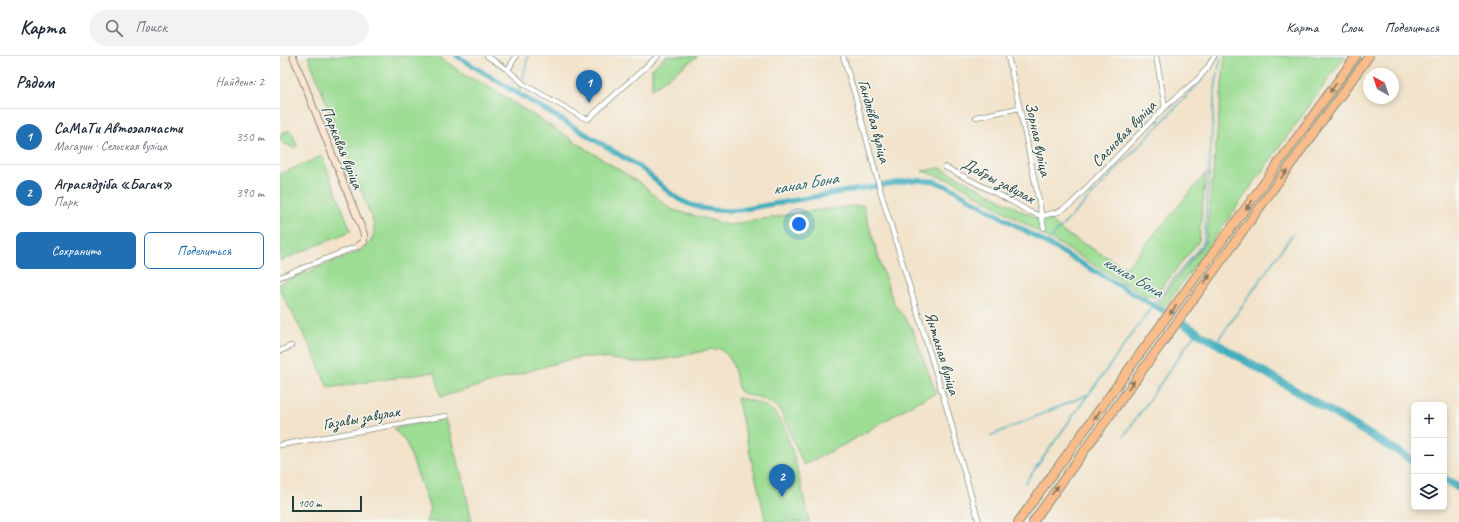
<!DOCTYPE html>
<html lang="ru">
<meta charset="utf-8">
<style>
:root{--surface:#fff;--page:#f2f2f3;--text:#1f2937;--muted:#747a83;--line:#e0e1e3;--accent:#1f6fb2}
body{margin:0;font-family:Caveat,sans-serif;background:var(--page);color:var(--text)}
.controls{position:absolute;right:12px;bottom:12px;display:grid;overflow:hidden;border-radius:6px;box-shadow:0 2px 6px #0003}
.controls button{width:36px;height:36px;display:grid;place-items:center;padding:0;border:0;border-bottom:1px solid var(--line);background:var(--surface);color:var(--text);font:20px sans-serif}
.compass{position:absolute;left:1083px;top:12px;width:36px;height:36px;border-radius:50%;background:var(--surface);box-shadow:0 2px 6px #0003;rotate:320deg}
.scale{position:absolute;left:12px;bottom:10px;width:70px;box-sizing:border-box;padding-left:4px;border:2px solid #1f3d34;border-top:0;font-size:11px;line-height:14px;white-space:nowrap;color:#1f3d34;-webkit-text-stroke:3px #f6f6f2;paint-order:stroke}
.you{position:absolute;left:519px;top:168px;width:14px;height:14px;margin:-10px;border:3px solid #fff;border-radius:50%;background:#1a73e8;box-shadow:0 0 0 6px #1a73e833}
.badge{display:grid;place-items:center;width:26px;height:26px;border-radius:50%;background:var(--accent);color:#fff;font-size:13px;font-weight:700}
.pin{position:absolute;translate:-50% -33px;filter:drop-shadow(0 1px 2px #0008)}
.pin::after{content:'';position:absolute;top:21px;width:14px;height:12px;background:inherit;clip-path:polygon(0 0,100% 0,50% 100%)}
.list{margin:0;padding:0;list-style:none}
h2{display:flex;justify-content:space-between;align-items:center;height:52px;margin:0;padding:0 16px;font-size:17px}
h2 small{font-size:13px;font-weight:400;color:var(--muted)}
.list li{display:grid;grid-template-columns:26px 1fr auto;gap:12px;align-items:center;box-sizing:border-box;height:56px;padding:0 16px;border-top:1px solid var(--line)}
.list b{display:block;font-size:15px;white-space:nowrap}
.list p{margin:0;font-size:13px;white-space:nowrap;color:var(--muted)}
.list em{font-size:13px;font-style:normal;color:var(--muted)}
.actions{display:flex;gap:8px;padding:12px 16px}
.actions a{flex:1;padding:9px 0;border:1px solid var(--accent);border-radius:6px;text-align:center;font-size:14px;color:var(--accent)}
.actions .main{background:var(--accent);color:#fff}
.icon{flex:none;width:22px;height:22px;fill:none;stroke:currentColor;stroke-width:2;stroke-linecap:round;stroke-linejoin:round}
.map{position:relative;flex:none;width:1179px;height:466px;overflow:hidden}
header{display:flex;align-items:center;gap:24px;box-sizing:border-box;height:56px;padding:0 20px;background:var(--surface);border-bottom:1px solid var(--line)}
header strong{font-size:19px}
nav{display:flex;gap:22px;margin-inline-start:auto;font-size:14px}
.search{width:280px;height:36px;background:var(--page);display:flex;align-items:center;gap:10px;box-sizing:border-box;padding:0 14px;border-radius:22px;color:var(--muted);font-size:15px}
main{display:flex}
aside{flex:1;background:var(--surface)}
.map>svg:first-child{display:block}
</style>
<header>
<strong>Карта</strong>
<div class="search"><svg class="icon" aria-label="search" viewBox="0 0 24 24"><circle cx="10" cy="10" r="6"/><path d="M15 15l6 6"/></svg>Поиск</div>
<nav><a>Карта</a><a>Слои</a><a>Поделиться</a></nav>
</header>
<main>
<aside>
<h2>Рядом<small>Найдено: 2</small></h2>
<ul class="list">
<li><span class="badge">1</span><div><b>СаМаТи Автоэапчасти</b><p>Магазин · Сельская вуліца</p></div><em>350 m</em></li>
<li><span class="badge">2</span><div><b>Аграсядзіба «Багач»</b><p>Парк</p></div><em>390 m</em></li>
</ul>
<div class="actions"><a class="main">Сохранить</a><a>Поделиться</a></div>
</aside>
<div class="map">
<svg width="1179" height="466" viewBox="0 0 1179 466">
<rect width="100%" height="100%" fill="#f6f6f2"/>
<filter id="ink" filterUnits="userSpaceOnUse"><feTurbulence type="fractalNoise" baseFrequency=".025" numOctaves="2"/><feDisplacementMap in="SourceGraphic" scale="8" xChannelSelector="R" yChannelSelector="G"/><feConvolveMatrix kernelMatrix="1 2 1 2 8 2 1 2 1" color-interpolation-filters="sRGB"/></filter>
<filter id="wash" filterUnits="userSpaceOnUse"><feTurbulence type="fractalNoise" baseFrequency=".012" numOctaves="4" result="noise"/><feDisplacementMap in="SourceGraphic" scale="16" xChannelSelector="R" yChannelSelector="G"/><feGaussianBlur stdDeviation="0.9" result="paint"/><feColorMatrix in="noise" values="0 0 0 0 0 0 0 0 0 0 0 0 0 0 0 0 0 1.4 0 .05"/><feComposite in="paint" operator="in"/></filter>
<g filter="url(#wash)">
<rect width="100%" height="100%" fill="#f2e3ca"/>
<path fill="#9ddd94" stroke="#5e8d64" d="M28 0H158L188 21 206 29 363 129 390 153 449 169 524 156 583 149 601 210 614 248 631 270 656 337 631 349 571 385 524 409 499 352 482 342 467 339 459 335C454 317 456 302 438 292L436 294 431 293 399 301 365 306H353L315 301H302L280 306 161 341 155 316 48 332 33 296 0 234V227L80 195C92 186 94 183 94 168Z
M386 0H418L372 33V13Z
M945 0H1065L884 252 878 247 926 186Z
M8 74 11 76 17 89 15 92 3 87 0 82 3 75 7 77Z
M42 100 71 175 0 205V118Z
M661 112 754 161 771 164 783 176 846 212 926 117 919 185 874 241 866 240 673 125 642 115Z
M457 342C471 344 483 347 494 356 511 371 523 441 529 466H486Z
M165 363 184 428 192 466H146L150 453 127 388 120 379 113 373 128 369Z"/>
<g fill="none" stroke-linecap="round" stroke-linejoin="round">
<path stroke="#3fadbd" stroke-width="1.5" d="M243 22 248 0
M238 38 241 30
M766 187 922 24
M936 287 1012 179
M710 380 809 338 873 249 924 186 935 33 941 0
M844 380 916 276
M745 427 808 339"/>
<path stroke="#3fadbd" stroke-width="5" d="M177 0C237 38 299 73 359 111 375 121 386 137 402 145 420 154 439 156 459 154L631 124 654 125 673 133 887 257"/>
<path stroke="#3fadbd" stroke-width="8" d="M902 267 1134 405
M1164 423 1179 432"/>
</g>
</g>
<g filter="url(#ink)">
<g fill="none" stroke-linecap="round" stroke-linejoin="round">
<g stroke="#88907f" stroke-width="6">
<path id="street" d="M207 0 228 14 245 29 302 61 308 63 378 0
M563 0 575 39 601 137 671 366 679 398 699 466
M728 0C741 57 753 114 764 172
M876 0 885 51
M228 14 236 0
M696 61 739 52
M665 111 731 145 748 155 758 159 762 160 778 156 791 148 885 51 918 23 928 11 934 0
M0 221 78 190
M0 295 11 290
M0 389 166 360"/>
</g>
<g stroke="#88907f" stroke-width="8">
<path id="secondary" d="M13 0 84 178V186L78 190"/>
</g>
<g stroke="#88907f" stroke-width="10">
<path id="highway" d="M738 466 1076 0
M753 466 1089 0"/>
</g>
<use href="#street" stroke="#fff" stroke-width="4.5"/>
<use href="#secondary" stroke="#fde4d1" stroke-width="6"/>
<use href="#highway" stroke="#fabc8b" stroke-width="8"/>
</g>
<defs><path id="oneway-solid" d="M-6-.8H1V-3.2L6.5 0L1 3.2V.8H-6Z"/></defs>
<g fill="#82765b">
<use href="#oneway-solid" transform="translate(1053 32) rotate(126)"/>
<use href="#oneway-solid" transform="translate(1004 118) rotate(-54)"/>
<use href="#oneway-solid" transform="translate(969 149) rotate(126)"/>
<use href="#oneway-solid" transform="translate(927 223) rotate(-54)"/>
<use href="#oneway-solid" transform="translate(893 254) rotate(126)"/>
<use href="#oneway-solid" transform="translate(851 329) rotate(-54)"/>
<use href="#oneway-solid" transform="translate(817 359) rotate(126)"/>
<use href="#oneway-solid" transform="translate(775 434) rotate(-54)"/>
</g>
</g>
<g text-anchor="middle" stroke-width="3" stroke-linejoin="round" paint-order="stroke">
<g font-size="16" fill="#1f3d34" stroke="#f6f6f2">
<text transform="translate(595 65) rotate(75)" y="6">Гандлёвая вуліца</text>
<text transform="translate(843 77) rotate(-46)" y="6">Сасновая вуліца</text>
<text transform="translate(759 83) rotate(78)" y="6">Зорная вуліца</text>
<text transform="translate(63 91) rotate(68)" y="6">Паркавая вуліца</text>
<text transform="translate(719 124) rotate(28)" y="6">Добры завулак</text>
<text transform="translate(663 297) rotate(73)" y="6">Янтаная вуліца</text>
<text transform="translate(81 361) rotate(-10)" y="6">Газавы завулак</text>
</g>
<g font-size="17" font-style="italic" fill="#295f5d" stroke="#f6f6f2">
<text transform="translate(525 127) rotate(-10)" y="6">канал Бона</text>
<text transform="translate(853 220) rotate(30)" y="6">канал Бона</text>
</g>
</g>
</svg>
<div class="controls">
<button>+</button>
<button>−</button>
<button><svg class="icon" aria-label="layers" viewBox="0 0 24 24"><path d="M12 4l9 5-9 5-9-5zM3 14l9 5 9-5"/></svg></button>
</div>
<svg class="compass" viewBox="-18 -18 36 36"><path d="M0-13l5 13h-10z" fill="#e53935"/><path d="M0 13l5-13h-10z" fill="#747a83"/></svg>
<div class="scale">100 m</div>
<div class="you"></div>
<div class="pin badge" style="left:309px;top:47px">1</div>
<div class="pin badge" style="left:502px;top:441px">2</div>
</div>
</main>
